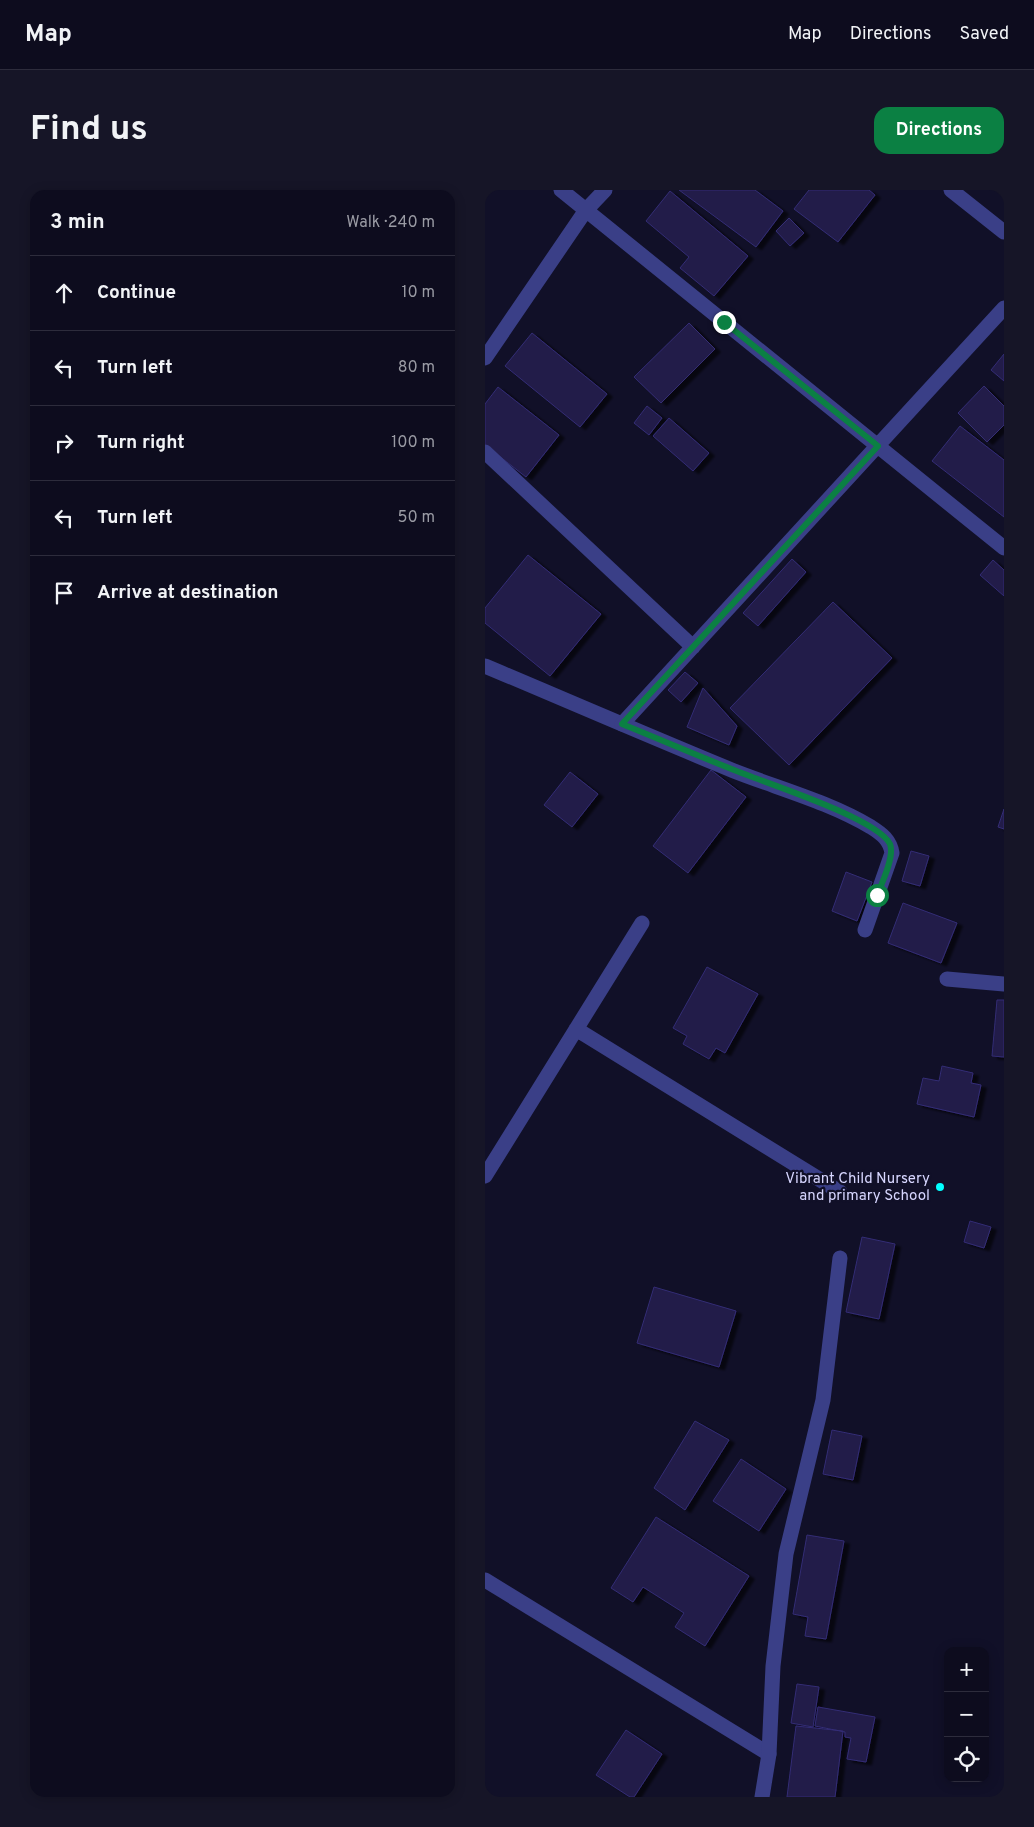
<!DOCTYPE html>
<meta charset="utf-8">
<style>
:root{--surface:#0d0c1e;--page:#161527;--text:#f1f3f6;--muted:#9a9ba4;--line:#2d2c3c;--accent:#0b8043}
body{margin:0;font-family:Overpass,sans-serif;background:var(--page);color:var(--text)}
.controls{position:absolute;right:15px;bottom:15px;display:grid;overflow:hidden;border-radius:10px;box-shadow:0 2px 12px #0003}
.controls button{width:45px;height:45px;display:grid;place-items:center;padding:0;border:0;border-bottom:1px solid var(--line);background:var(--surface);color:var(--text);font:25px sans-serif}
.stop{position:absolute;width:15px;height:15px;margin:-11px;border:4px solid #0b8043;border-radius:50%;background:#fff}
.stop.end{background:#0b8043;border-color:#fff;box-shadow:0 1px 5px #0008}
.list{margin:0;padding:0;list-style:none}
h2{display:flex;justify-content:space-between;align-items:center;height:65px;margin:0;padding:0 20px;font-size:21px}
h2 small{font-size:16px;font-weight:400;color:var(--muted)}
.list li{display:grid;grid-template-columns:32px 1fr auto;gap:15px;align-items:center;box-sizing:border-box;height:75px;padding:0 20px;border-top:1px solid var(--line)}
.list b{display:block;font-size:19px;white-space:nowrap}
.list em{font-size:16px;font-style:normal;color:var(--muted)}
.icon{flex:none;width:28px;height:28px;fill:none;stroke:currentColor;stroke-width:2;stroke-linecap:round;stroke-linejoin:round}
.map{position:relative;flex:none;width:519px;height:1607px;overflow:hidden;border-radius:15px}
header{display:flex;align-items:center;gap:30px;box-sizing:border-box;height:70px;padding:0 25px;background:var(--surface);border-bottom:1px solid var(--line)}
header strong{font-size:24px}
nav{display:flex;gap:28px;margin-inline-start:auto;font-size:18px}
.intro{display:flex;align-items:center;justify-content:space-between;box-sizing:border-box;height:120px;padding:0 30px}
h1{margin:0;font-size:35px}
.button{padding:12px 22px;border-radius:15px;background:var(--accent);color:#fff;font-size:18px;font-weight:700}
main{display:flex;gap:30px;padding:0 30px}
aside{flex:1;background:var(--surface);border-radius:15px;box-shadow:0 2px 12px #0003}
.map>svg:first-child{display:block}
</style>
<header>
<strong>Map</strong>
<nav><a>Map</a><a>Directions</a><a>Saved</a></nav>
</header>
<div class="intro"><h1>Find us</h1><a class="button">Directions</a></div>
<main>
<aside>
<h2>3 min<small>Walk · 240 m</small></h2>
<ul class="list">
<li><svg class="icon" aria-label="ahead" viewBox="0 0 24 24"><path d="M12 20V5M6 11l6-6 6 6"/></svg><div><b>Continue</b></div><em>10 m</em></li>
<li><svg class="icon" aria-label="left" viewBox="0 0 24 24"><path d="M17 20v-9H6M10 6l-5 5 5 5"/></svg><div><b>Turn left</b></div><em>80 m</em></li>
<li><svg class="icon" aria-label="right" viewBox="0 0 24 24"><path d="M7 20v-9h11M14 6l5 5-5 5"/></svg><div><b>Turn right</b></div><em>100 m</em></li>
<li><svg class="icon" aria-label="left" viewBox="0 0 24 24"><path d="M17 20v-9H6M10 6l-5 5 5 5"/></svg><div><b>Turn left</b></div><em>50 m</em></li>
<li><svg class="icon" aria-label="arrive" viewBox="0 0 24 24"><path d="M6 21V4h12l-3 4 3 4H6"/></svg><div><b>Arrive at destination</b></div></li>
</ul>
</aside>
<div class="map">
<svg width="519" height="1607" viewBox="0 0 519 1607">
<defs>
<filter id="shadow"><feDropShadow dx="5.5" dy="3" stdDeviation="1" flood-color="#0009"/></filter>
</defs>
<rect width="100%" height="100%" fill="#111028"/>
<path fill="#201b49" stroke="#342d75" filter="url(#shadow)" d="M194 0H270L298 21 271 57Z
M324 0H384L390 5 353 52 309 19Z
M185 1 263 66 229 106 195 78 204 67 161 31Z
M304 28 319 43 305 56 291 41Z
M204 133 230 159 176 213 149 187Z
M47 143 122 204 95 237 20 176Z
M519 164V191L506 180Z
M499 196 519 216V235L502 252 473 223Z
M13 197 74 245 41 287 0 255V214Z
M162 216 177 228 164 245 149 233Z
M184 228 224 263 208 281 168 246Z
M475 236 519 270V327L447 271Z
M43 365 116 424 65 486 0 433V418Z
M307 369 321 382 273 436 258 423Z
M508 370 519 380V406L495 385Z
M348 412 407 468 304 575 245 518Z
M200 482 213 493 196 512 183 500Z
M218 498 252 536 244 555 202 537Z
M226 580 261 607 203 683 168 656Z
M85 582 113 604 87 637 59 615Z
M519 619V639L513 637Z
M426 661 444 666 435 696 417 691Z
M361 682 387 692 372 731 347 721Z
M418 713 472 733 456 773 403 753Z
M222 777 273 804 240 863 231 858 224 869 198 854 202 846 188 838Z
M512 810H519V867L507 866Z
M457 876 488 883 486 893 496 895 489 927 432 914 438 888 454 891Z
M485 1031 506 1037 499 1058 479 1052Z
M377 1047 410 1054 394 1129 361 1122Z
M169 1097 251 1121 234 1177 152 1153Z
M210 1231 244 1250 200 1320 169 1298Z
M347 1240 377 1246 368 1290 338 1284Z
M256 1269 301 1299 274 1341 228 1311Z
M171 1327 264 1386 220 1456 190 1437 199 1423 158 1397 148 1412 126 1398Z
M322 1345 359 1351 341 1449 320 1446 323 1427 308 1424Z
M312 1494 334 1497 328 1537 306 1533Z
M333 1517 390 1527 381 1572 362 1569 366 1548 360 1547V1542L330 1536Z
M311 1536 358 1541 350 1607H302Z
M141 1540 177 1564 149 1607H145L111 1585Z"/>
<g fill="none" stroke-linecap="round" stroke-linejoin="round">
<path stroke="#3a3f87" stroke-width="15" d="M0 476C83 511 166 547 249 581 295 599 344 612 386 637 397 644 405 650 407 663L380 740
M91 839 355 1002
M0 986 157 733
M0 1390 284 1564"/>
<path stroke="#3a3f87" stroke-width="15" d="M76 0 519 358
M466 0 519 42
M0 168 101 20 120 0
M0 262 208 457
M137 534 519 118
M462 789 519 794
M277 1607 284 1564 288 1476 301 1364 338 1210 355 1068"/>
</g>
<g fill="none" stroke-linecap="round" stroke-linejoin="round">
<path stroke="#0b8043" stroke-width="6" d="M239 132 393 256 137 534C174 549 211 565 249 580 280 593 392 628 405 654 410 666 397 693 392 705"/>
</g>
<circle fill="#02ffff" stroke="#111028" stroke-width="2" cx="455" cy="997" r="5"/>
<g text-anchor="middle" stroke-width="4.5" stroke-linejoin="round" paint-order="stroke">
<g font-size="15" fill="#d7d6ff" stroke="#111028" text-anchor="end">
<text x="445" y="993">Vibrant Child Nursery<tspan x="445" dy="17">and primary School</tspan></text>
</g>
</g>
</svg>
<div class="controls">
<button>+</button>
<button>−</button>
<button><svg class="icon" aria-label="locate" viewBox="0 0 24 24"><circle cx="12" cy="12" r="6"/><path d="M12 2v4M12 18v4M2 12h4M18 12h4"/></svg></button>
</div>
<div class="stop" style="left:392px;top:705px"></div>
<div class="stop end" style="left:239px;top:132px"></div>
</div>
</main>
